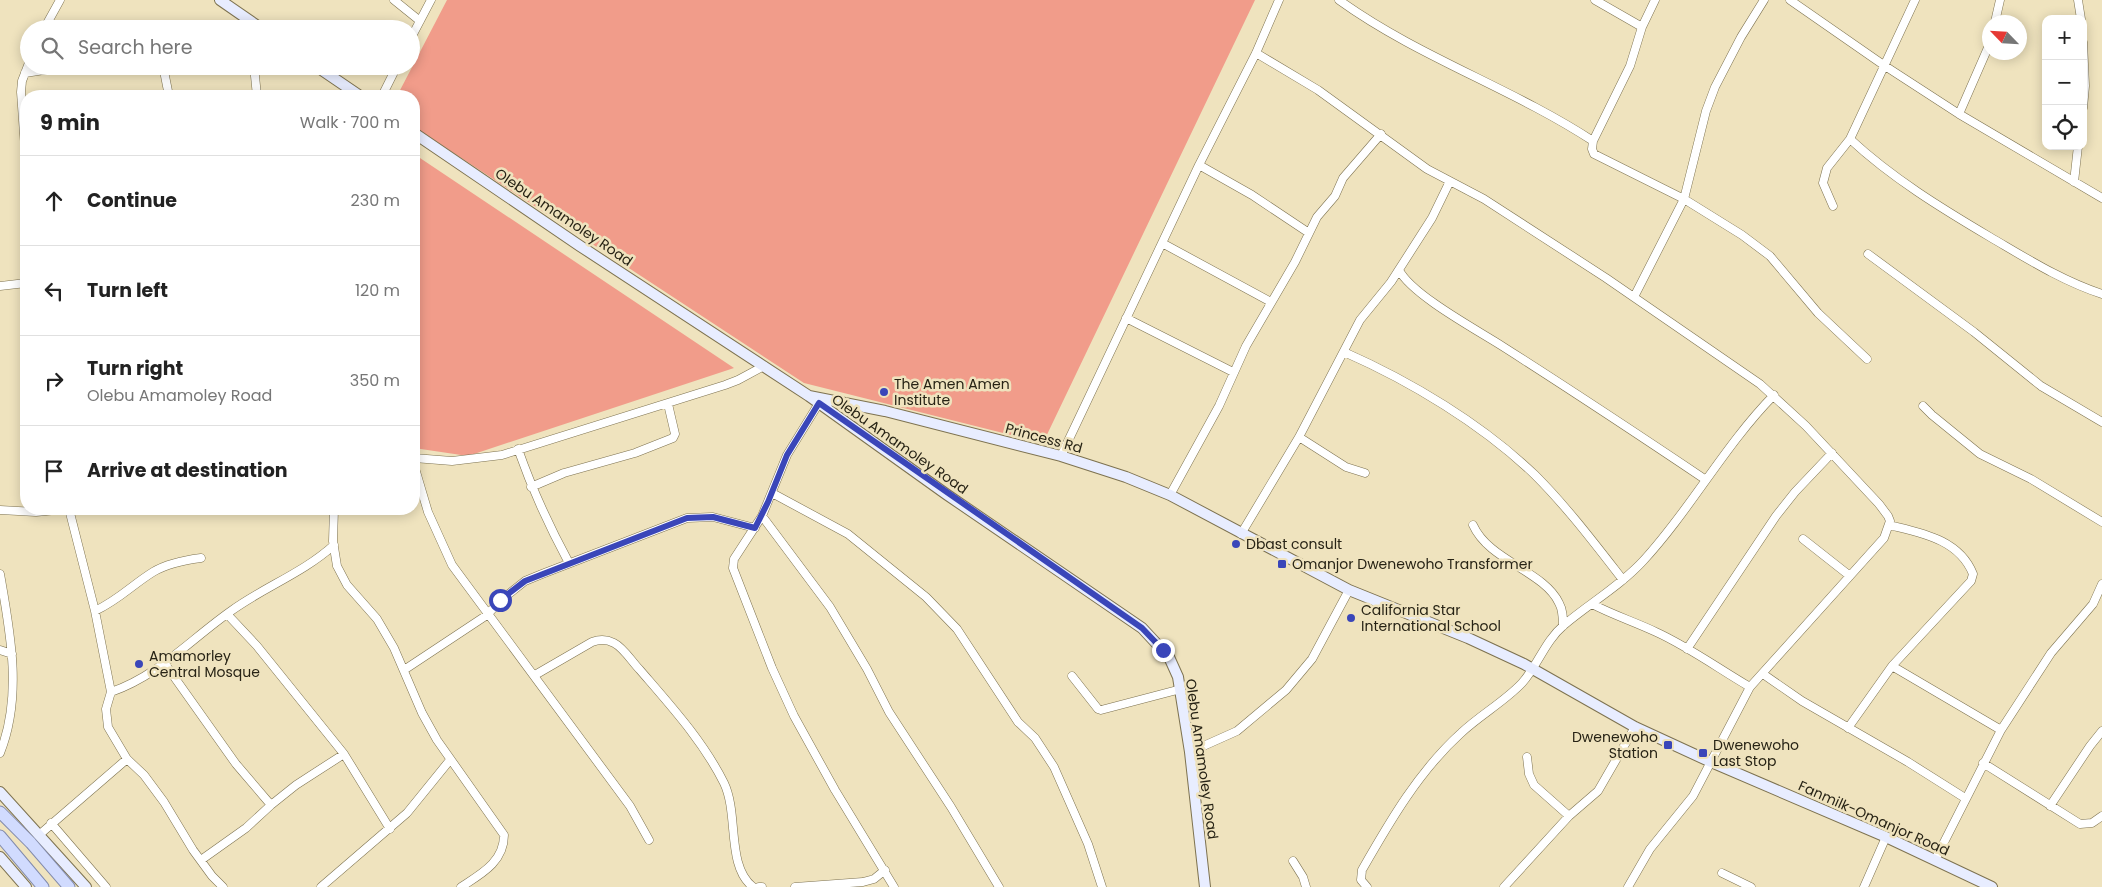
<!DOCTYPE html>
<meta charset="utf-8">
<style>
:root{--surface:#fff;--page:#f2f2f2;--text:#222;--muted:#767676;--line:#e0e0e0}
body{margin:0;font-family:Poppins,sans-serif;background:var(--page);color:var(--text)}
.controls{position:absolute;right:15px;top:15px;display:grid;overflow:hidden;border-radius:10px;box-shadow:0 2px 12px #0003}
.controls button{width:45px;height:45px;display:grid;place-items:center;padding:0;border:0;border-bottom:1px solid var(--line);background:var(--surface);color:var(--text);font:25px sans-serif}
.compass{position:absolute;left:1982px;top:15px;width:45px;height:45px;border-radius:50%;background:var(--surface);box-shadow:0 2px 12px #0003;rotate:295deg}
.stop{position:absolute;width:15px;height:15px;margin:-11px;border:4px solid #3a46b9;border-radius:50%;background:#fff}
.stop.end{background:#3a46b9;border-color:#fff;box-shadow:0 1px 5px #0008}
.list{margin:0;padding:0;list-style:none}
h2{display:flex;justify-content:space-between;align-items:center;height:65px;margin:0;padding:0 20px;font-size:21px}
h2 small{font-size:16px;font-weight:400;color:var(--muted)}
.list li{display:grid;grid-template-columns:32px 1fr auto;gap:15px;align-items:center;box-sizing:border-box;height:90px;padding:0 20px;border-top:1px solid var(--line)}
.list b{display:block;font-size:19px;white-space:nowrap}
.list p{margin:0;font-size:16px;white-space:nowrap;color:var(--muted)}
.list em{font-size:16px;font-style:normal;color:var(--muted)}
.icon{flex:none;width:28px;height:28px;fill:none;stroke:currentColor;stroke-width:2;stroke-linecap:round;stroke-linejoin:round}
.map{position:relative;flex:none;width:2102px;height:887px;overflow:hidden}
.search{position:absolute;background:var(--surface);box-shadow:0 2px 12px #0003;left:20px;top:20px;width:400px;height:55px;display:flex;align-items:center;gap:12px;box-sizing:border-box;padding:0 18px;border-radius:28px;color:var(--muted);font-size:19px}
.panel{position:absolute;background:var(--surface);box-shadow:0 2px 12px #0003;left:20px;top:90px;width:400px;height:425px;border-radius:20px}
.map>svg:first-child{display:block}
</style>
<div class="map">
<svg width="2102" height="887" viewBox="0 0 2102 887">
<rect width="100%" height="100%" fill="#efe3be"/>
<path fill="#f19c8a" d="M447 0H1255L1043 443 804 383 414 127V96H397Z
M414 154 734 368 468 456 414 448Z"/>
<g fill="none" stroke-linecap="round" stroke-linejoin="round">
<g stroke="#7d7250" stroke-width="9">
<path id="street" d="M394 0 420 21
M1339 0C1418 57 1512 88 1593 141
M1595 0 1642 27
M1655 0 1642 27 1630 66 1593 141 1592 149 1594 154 1684 199 1742 235 1770 256 1818 313 1867 359
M1790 0 1885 66 1959 114 2102 198
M1915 0 1850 139C1892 178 1941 208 1990 237 2026 258 2062 281 2102 294
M2078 0 2081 19
M1995 22 2000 0
M44 29 60 0
M411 38 431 0
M2083 42 2085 86 2083 108
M1256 53 1318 90 1427 169 1484 199 1606 278 1760 384 1806 426 1879 504 1888 516 1890 521 1884 538 1750 687 1693 796 1650 849 1628 887
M163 66 169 96
M254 66 257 96
M25 73 70 66
M382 96 397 66
M1959 114 1990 43
M26 162 21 92 22 81 29 63
M1199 165 1252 195 1309 233
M2074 182 2078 146
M1833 206 1823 183 1827 168 1850 139
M1162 243 1271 302
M1868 254 1974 332 2041 386 2102 422
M1399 270C1412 295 1477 330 1502 346 1571 390 1639 435 1706 480
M0 286 26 283
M1634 297 1684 199 1706 111 1715 87 1741 37 1764 0
M1126 318 1233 372
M1344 352C1410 381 1482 424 1535 475 1567 507 1595 544 1623 580
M819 403 787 455 762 516 734 559 733 568 772 668 794 716 835 790 894 887
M1923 406 1932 415 1980 454 2031 479 2102 522
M1299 437 1346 467 1365 473
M518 449C532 489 549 526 569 563
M1061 456 1199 165 1256 53 1279 0
M414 458 452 461 502 455 725 385 738 380 764 366
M414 465 428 512 452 565 630 806 649 840
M531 487 564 473 635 453 673 438 675 434 668 404
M772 493 848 534 926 597 957 629 1018 722 1035 738 1054 767 1088 844 1102 887
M1170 495 1219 406 1246 346 1295 262 1317 217 1335 196 1343 178 1381 134
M69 509 95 611 111 692 106 709 108 727 127 759 144 775 164 802 193 850 212 876 223 887
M334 509 333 541 337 566 347 585 377 619 394 648 422 713 437 740 504 835C504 862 481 874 461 887
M0 510 36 512 66 509
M762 516 830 607 867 669 889 712 951 807 999 887
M1473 525C1489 561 1544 571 1559 603 1563 610 1563 618 1563 626
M1241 534 1299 437 1360 320 1391 282 1432 218 1450 181
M1803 539 1850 576
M0 574C10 631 23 696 0 753
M1592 604C1613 615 1635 622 1656 632 1689 647 1719 669 1750 687
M95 611C120 599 132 585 153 572 168 563 185 560 201 558
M227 614 257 646 344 754 390 829
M1687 649 1776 516 1795 492 1832 453
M0 650 12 654
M165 664 236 764 271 805
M1892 666 2001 730
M404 670 487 615 500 601 525 581 542 574 687 518 713 517 755 528
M1763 674 1802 701 1908 762 1965 798
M535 675 592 642C600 639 606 639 614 643 624 648 632 662 640 670 671 706 703 741 724 783 739 814 726 866 753 887
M1072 676 1098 709 1101 710 1181 689
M111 692C158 676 191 639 231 611 264 587 303 573 334 545
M1848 728 1892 666 1971 581 1973 574C1959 539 1921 533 1889 525
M1190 752 1237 731 1286 690 1312 659 1349 590
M1527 757 1529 774 1534 785 1569 816
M1983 763 2080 824 2092 823 2102 816
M2050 806 2090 746 2102 731
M51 823 106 887
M39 835 127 759
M201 860 246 828 271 805 296 785 344 754
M1935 860 2001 730 2051 653 2093 604 2102 584
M1293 861 1303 877 1306 887
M1722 873 1751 887
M321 887 407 813 450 760
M759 887H762
M795 887 863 882 874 879 885 870
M1367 887 1361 880 1362 870C1390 821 1419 771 1461 733 1480 715 1504 702 1522 683 1538 665 1545 641 1564 625 1590 603 1620 586 1643 561 1691 509 1724 446 1774 395
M1504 887 1569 816 1598 791 1635 727
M1864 887 1886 837"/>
</g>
<g stroke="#7d7250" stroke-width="12">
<path id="secondary" d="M220 0 262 29
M316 66 360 96
M414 133 580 246 809 396 946 494 1142 628 1169 657 1178 677 1190 752 1205 887
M809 396 885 411 1061 456 1126 477 1170 495 1349 590 1468 638 1524 664 1635 727 1711 762 1886 837 1992 887
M0 792 86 887
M0 857 26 887"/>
</g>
<g stroke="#828bac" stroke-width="13">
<path id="primary" d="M0 812 31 843 69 887
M0 836 43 887"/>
</g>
<use href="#street" stroke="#fff" stroke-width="8"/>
<use href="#secondary" stroke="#e8edff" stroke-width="10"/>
<use href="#primary" stroke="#d1dbfe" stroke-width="11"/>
</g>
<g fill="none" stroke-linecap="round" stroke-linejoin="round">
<path stroke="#3a46b9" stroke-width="6" d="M500 600 525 581 687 518 713 517 755 528 768 502 787 455 819 403 1142 628 1163 650"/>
</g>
<g fill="#3a46b9" stroke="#efe3be" stroke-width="2">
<circle cx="884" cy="392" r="5"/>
<circle cx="1236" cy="544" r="5"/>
<rect x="1277" y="559" width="10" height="10" rx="2.5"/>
<circle cx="1351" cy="618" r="5"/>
<circle cx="139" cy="664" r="5"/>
<rect x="1663" y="740" width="10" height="10" rx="2.5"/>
<rect x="1698" y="748" width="10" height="10" rx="2.5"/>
</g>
<g text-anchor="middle" stroke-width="5" stroke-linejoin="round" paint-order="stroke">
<g font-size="14" fill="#272315" stroke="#efe3be">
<text transform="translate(564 217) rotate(34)" y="5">Olebu Amamoley Road</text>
<text transform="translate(1044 438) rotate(15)" y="5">Princess Rd</text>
<text transform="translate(900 444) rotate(35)" y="5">Olebu Amamoley Road</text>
<text transform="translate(1202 759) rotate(82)" y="5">Olebu Amamoley Road</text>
<text transform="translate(1874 818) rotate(24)" y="5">Fanmilk-Omanjor Road</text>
</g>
<g font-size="14" fill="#272315" stroke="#efe3be" text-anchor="start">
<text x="894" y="389">The Amen Amen<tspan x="894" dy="16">Institute</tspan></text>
<text x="1246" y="549">Dbast consult</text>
<text x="1292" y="569">Omanjor Dwenewoho Transformer</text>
<text x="1361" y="615">California Star<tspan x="1361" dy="16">International School</tspan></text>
<text x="149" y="661">Amamorley<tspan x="149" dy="16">Central Mosque</tspan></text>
<text x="1658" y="742" text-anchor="end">Dwenewoho<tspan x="1658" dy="16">Station</tspan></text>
<text x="1713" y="750">Dwenewoho<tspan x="1713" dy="16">Last Stop</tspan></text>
</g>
</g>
</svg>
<div class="controls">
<button>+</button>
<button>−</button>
<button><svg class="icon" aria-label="locate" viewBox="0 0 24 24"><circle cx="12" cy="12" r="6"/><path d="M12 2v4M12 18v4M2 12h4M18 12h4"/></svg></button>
</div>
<svg class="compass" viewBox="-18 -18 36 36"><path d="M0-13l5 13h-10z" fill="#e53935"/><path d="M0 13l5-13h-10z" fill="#767676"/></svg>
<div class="stop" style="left:500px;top:600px"></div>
<div class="stop end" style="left:1163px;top:650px"></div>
<div class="search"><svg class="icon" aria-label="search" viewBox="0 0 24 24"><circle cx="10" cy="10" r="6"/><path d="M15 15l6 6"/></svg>Search here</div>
<section class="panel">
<h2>9 min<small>Walk · 700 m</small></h2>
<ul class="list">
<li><svg class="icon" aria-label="ahead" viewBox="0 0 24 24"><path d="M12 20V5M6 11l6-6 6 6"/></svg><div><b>Continue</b></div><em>230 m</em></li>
<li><svg class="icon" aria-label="left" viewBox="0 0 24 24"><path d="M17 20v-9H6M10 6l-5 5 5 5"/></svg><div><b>Turn left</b></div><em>120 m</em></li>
<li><svg class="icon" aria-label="right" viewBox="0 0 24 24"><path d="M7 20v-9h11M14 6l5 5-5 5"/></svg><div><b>Turn right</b><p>Olebu Amamoley Road</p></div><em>350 m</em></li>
<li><svg class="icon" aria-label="arrive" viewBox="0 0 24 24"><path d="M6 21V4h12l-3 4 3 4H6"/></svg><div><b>Arrive at destination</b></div></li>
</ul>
</section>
</div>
